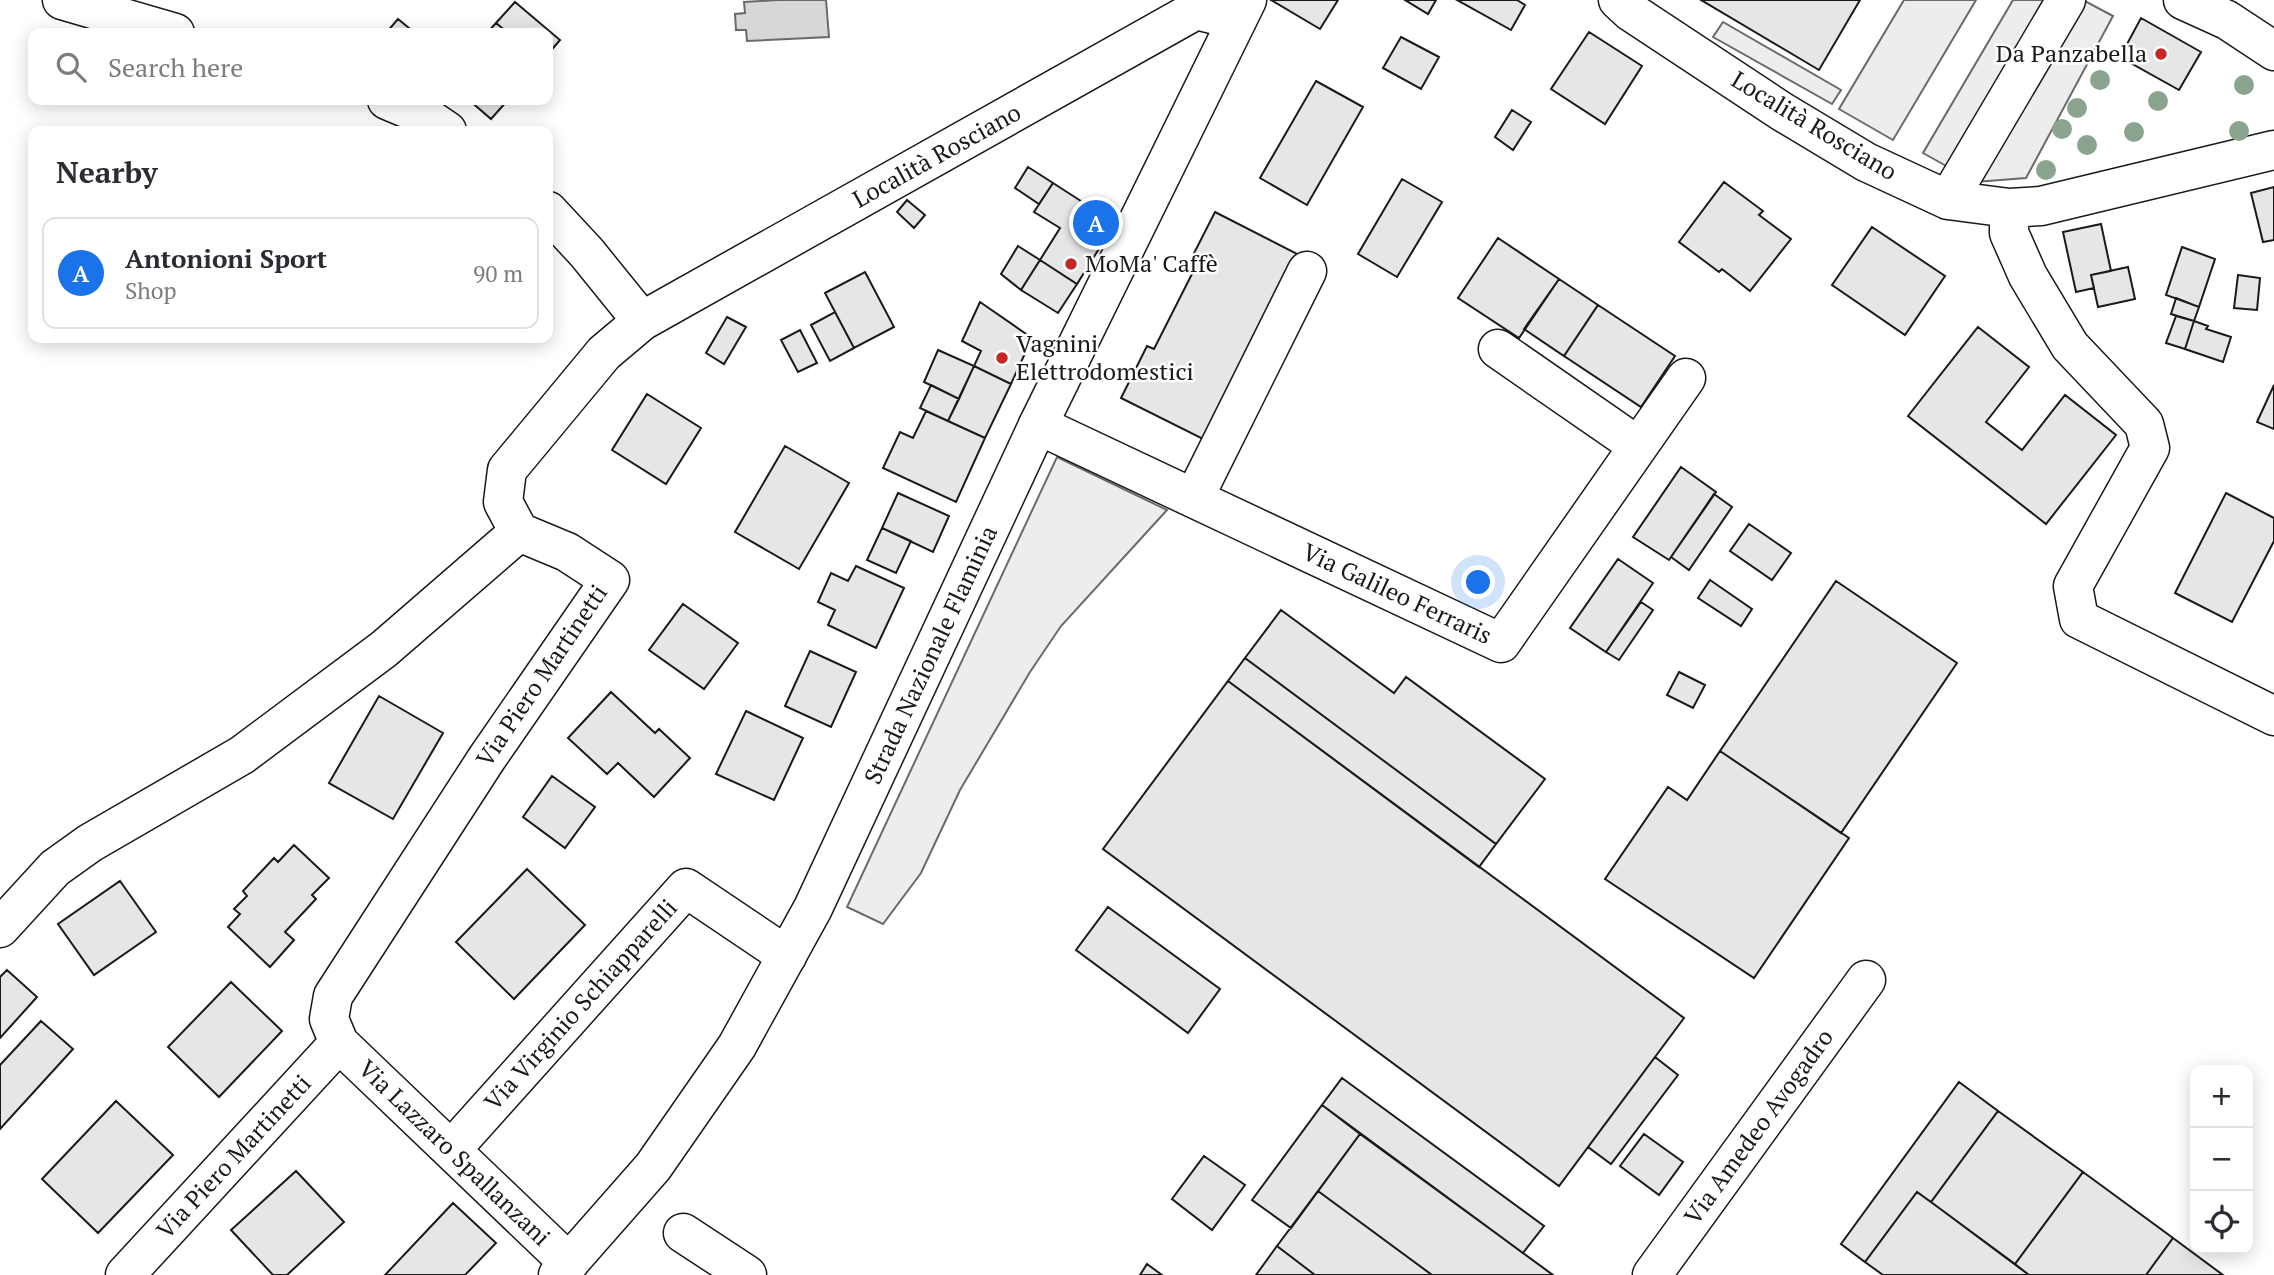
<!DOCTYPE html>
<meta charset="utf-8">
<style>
:root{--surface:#fff;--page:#f2f2f3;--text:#2b2b33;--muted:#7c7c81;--line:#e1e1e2;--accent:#1a73e8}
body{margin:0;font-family:"PT Serif",serif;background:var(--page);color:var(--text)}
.controls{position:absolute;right:21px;bottom:21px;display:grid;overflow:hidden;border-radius:14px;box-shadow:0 4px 18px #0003}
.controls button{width:63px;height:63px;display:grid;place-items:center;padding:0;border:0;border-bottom:2px solid var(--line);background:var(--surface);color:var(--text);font:35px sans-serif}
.you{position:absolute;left:1479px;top:583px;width:24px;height:24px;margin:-18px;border:5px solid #fff;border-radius:50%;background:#1a73e8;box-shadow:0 0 0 10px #1a73e833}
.badge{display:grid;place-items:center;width:46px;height:46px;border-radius:50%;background:var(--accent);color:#fff;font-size:23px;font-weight:700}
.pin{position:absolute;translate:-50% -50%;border:4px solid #fff;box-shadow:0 2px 7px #0006}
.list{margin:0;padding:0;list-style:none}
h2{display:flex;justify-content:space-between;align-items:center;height:91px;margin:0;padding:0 28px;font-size:30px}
h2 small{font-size:23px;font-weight:400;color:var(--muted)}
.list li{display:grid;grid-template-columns:46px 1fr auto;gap:21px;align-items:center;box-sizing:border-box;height:112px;margin:0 14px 14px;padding:0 14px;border:2px solid var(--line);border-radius:14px}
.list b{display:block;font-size:26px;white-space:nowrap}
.list p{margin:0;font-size:23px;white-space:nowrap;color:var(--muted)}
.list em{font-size:23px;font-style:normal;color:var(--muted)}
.icon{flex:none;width:38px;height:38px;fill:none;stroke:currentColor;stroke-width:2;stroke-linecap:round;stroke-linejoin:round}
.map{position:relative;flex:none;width:2274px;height:1275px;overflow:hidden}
.search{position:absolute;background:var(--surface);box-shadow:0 4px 18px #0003;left:28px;top:28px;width:525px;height:77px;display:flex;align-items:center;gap:18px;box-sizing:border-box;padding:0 24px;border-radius:14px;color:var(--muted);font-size:26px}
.panel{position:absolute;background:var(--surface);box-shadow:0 4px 18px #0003;left:28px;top:126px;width:525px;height:217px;border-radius:14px}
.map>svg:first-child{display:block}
</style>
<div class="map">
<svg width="2274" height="1275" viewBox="0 0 2274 1275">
<rect width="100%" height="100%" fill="#fff"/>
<path fill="#ededed" stroke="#6a6a6a" stroke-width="2" d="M1904 0H1976L1893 140 1839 109Z
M2013 0H2083L2113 16 2026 178 1975 182 1923 153Z
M1723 22 1841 90 1832 104 1713 37Z
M1057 457 1167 510 1061 626 1030 672 960 790 921 873 883 924 847 907Z"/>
<path fill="#d7d7d7" stroke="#6a6a6a" stroke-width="2" d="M778 0H826L829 37 747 41 746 30H736L735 14 745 13 744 2Z"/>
<path fill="#e6e6e6" stroke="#1a1a1a" stroke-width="2" d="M1271 0H1338L1320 29Z
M1405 0H1436L1428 14Z
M1457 0H1517L1525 5 1511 30Z
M1701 0H1860L1819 70Z
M515 2 560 40 548 54V33H508L496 23Z
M2141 18 2201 52 2179 90 2120 57Z
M398 19 415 33H386Z
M496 23 508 33H487Z
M1589 32 1642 66 1605 124 1551 89Z
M1401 37 1439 57 1421 89 1383 68Z
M1316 81 1363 107 1307 205 1260 178Z
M469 100H508L491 119Z
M1512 110 1531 122 1513 150 1495 137Z
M1028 167 1053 183 1039 204 1015 188Z
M1402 179 1442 202 1397 277 1358 254Z
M1724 182 1763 211 1759 215 1791 239 1750 291 1722 269 1719 272 1679 242Z
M1053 183 1115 223 1077 284 1040 260 1060 228 1034 212Z
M2274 187V240L2263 242 2251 193Z
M907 200 925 215 914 228 897 212Z
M1215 212 1305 258 1211 443 1121 398 1147 346 1154 349 1195 268 1188 265Z
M2101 224 2111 271 2091 275 2094 288 2076 292 2063 232Z
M1872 227 1945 276 1905 335 1832 285Z
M1498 238 1559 279 1519 338 1458 298Z
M1018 246 1040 260 1021 290 1001 274Z
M2182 247 2215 259 2199 307 2166 295Z
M1040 260 1077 284 1058 313 1021 290Z
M2128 267 2135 299 2098 307 2091 275Z
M865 272 894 327 854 348 825 293Z
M2238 275 2260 278 2257 310 2234 308Z
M1559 279 1598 305 1564 356 1524 329Z
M2176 298 2199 307 2194 321 2171 314Z
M980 302 1032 338 1011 384 974 366 981 351 962 341Z
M1598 305 1675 356 1641 407 1564 356Z
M835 312 854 348 830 361 811 325Z
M2176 316 2194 321 2185 349 2166 343Z
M727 317 746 327 724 364 706 353Z
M2194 321 2208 326 2206 329 2231 337 2223 362 2185 349Z
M1978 327 2029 367 1986 422 2022 450 2065 395 2116 435 2046 524 1908 416Z
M800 330 817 363 798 372 781 340Z
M938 350 974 366 959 399 924 382Z
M974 366 1011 384 985 438 948 421Z
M931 385 959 399 948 421 920 408Z
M2274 385V429L2257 422Z
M647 394 701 428 666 484 612 450Z
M926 411 985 438 956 502 883 468 900 432 913 438Z
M785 446 849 483 799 569 735 532Z
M1681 467 1716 492 1669 560 1633 537Z
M898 493 949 516 933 552 882 528Z
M2226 493 2274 518V541L2232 622 2175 593Z
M1714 494 1732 507 1689 570 1671 557Z
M1749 524 1791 553 1772 580 1730 551Z
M882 528 911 541 896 573 867 560Z
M1618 559 1653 583 1606 652 1570 628Z
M856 566 904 588 876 648 828 625 835 610 818 602 831 573 848 581Z
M1710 580 1752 609 1741 626 1698 598Z
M1836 581 1957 663 1841 833 1720 751Z
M1641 602 1653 610 1619 660 1606 652Z
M683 604 738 643 704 689 649 650Z
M1281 610 1394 693 1406 677 1545 779 1496 844 1245 658Z
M810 651 856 672 831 727 785 706Z
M1245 658 1496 844 1479 867 1228 681Z
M1679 672 1705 685 1693 708 1667 695Z
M1228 681 1684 1018 1559 1186 1103 849Z
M611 692 655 733 659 729 690 758 654 797 618 763 607 774 568 738Z
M379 696 443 733 393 819 329 783Z
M746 711 803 738 774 800 716 774Z
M1720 751 1849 838 1754 978 1605 879 1668 787 1687 800Z
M552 776 595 807 565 848 523 817Z
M294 845 329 878 312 895 316 899 285 932 294 940 270 967 228 927 240 914 234 909 247 896 243 891 274 858 278 862Z
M527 869 585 925 514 999 456 942Z
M120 881 156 932 94 975 58 924Z
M1108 907 1220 989 1188 1033 1076 950Z
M7 970 37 997 0 1038V977Z
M231 982 282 1031 219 1097 168 1047Z
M41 1021 73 1049 0 1129V1065Z
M1655 1057 1678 1075 1611 1164 1588 1147Z
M1342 1078 1544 1226 1523 1253 1322 1105Z
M1959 1082 1998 1111 1931 1202 1917 1192 1865 1262 1841 1244Z
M116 1101 173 1155 98 1233 42 1179Z
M1322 1105 1360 1134 1291 1228 1252 1200Z
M1998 1111 2083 1172 2015 1264 1931 1202Z
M1360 1134 1523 1253 1553 1275H1432L1318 1191Z
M1644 1134 1683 1162 1659 1195 1620 1166Z
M1204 1156 1245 1185 1212 1230 1172 1199Z
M296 1171 344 1222 287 1275H273L231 1230Z
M2083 1172 2173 1238 2146 1275H2029L2015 1264Z
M1318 1191 1432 1275H1315L1277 1246Z
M1917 1192 1931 1202 2029 1275H1883L1865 1262Z
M453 1203 496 1243 465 1275H385Z
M2173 1238 2223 1275H2146Z
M1277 1246 1315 1275H1256Z
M1147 1264 1162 1275H1140Z"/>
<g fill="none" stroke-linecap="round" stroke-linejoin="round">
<g stroke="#1a1a1a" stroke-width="41">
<path id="minor" d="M62 0 175 33
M1618 0 1631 12 1781 111 1866 162 1948 200 2009 208 2041 206 2274 150
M2183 0 2227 20 2274 51
M387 100 425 116 447 131
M1948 200 2066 0
M2009 208V233L2028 276 2070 346 2144 424 2150 448 2073 586 2079 619 2274 716
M548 211 587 253 642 321
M1498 349 1638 446
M1038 425 1501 643 1686 378
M1194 498 1307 271
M519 532 567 552 610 580 487 758 333 996 329 1019 339 1043 569 1263
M519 532 503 502 507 470 604 353 642 321 1196 10 1237 20
M0 928 55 868 90 843 242 755 384 649 519 532
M451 1150 686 888 787 956
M683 1233 747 1275
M125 1275 339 1043
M1652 1275 1866 980"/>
</g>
<g stroke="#1a1a1a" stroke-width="41">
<path id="major" d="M558 1275 653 1167 737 1046 813 908 1038 425 1247 0"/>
</g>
<use href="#minor" stroke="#fff" stroke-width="38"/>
<use href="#major" stroke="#fff" stroke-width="38"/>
</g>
<g fill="#8aa48f">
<circle cx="2100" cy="80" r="10"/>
<circle cx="2244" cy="85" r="10"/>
<circle cx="2158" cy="101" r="10"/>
<circle cx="2077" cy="108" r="10"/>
<circle cx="2062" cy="129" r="10"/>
<circle cx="2239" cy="131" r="10"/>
<circle cx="2134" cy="132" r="10"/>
<circle cx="2087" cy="145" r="10"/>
<circle cx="2046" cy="170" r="10"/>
</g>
<g fill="#c62828" stroke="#fff" stroke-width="2.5">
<circle cx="2161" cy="54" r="7"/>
<circle cx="1071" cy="264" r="7"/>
<circle cx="1002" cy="358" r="7"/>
</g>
<g text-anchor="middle" stroke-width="5" stroke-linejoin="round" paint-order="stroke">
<g font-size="24" fill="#1a1a1a" stroke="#fff" text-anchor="start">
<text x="2147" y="62" text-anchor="end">Da Panzabella</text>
<text x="1085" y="272">MoMa' Caffè</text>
<text x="1016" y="352">Vagnini<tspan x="1016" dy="28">Elettrodomestici</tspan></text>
</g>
<g font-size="24" fill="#1a1a1a" stroke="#fff">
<text transform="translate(1814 126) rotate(31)" y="8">Località Rosciano</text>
<text transform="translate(937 156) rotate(-29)" y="8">Località Rosciano</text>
<text transform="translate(1397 594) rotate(25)" y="8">Via Galileo Ferraris</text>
<text transform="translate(931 655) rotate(-65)" y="8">Strada Nazionale Flaminia</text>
<text transform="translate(542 676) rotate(-56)" y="8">Via Piero Martinetti</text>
<text transform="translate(581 1005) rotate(-48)" y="8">Via Virginio Schiapparelli</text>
<text transform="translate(1759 1127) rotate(-54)" y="8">Via Amedeo Avogadro</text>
<text transform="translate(454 1153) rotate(44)" y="8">Via Lazzaro Spallanzani</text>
<text transform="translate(234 1157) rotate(-47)" y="8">Via Piero Martinetti</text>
</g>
</g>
</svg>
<div class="controls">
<button>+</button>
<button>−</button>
<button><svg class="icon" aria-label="locate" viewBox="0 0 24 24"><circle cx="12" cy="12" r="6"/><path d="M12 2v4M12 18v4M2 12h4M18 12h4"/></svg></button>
</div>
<div class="you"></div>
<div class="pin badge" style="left:1096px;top:223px">A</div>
<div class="search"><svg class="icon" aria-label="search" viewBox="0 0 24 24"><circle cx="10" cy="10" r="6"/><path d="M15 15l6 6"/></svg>Search here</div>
<section class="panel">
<h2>Nearby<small></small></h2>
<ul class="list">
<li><span class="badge">A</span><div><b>Antonioni Sport</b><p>Shop</p></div><em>90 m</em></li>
</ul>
</section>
</div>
